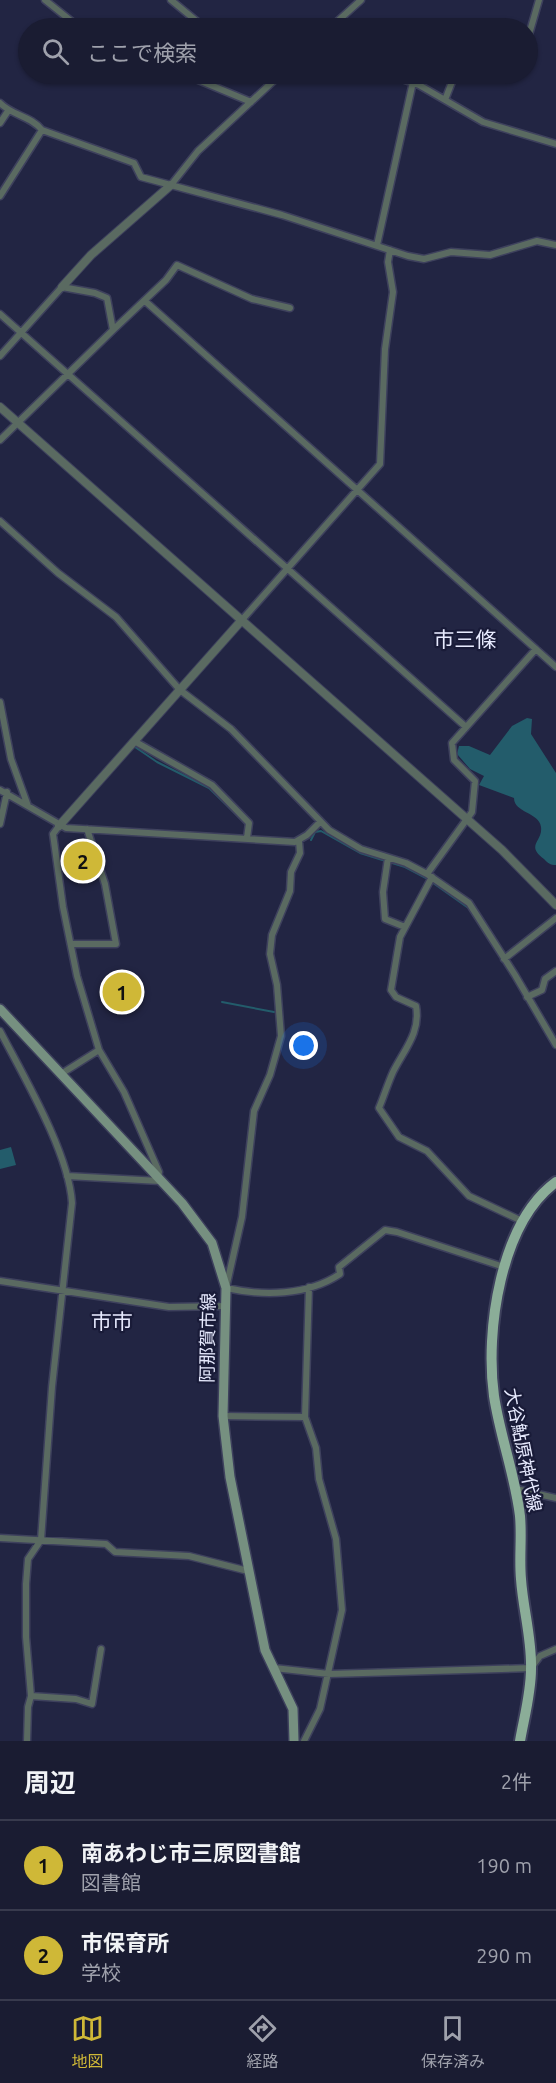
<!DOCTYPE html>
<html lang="ja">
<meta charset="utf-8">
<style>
:root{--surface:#1a1c32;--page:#23253a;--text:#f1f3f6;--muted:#9fa1ac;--line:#383a4d;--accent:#cfb837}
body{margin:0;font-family:Ubuntu,"Noto Sans JP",sans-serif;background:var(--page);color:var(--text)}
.you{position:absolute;left:304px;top:1046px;width:21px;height:21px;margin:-15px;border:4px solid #fff;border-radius:50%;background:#1a73e8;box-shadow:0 0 0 9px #1a73e833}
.badge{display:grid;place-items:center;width:39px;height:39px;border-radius:50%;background:var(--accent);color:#111;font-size:20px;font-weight:700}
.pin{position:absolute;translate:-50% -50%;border:3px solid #fff;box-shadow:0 2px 6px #0006}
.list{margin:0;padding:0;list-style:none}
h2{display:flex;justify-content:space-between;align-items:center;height:78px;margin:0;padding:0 24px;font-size:26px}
h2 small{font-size:20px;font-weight:400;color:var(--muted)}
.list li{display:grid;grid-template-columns:39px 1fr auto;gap:18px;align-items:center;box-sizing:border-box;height:90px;padding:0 24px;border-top:2px solid var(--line)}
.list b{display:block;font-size:22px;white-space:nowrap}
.list p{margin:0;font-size:20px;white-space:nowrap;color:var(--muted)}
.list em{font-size:20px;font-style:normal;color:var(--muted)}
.icon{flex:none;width:33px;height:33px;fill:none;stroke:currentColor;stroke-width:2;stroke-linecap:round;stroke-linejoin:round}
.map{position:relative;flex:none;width:556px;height:1741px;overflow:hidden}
.search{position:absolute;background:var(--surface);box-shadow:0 2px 4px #0004;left:18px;right:18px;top:18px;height:66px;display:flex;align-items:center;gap:15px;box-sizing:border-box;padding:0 21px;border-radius:33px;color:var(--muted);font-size:22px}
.sheet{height:258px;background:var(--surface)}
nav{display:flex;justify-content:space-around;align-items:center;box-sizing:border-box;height:84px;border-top:2px solid var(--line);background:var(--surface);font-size:16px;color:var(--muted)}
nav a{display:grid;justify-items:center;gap:3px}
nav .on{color:var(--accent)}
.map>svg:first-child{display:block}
</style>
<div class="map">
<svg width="556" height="1741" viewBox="0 0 556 1741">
<rect width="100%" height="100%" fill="#222543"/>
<path fill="#235c6b" d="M527 718 532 719 531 734 556 773V865C550 865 548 863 544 859 525 845 543 842 541 827 539 812 514 813 514 798L479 785 484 776 470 769 457 754 459 746H469L490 755 512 726Z
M11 1147 16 1165 0 1169V1150Z"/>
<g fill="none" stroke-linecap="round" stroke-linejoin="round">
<path stroke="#235c6b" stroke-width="2" d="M135 747 157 762 209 788 241 819
M311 840 315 832 321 831 360 853 405 867 426 878 467 907
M222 1002 274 1012"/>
<g stroke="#3e415d" stroke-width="9">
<path id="minor" d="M45 0 80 28
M171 0 205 28
M330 28 361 0
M528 38 539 0
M184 74 251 102
M388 74 419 85 483 122 556 144
M445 100 455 74
M0 103C13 116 31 116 42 130L134 163 141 177 282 215 408 256 424 259 451 252 490 255 537 241 556 245
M0 123 8 111
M171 185 198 151 281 74
M0 196 42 130
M377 245 413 82
M145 301 556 667
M0 314 466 727
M113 330 166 280 177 265 252 299 290 308
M0 356 62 287 95 293 107 298 113 330 0 440
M0 521 58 573 116 617 180 690 231 729 329 830 361 849 406 863 427 874 469 903 515 975 556 1045
M241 621 380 464 385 349 393 292 388 262 390 250
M0 702 11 759 28 806
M134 741 212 785 249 823 247 838
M0 790 66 828 295 842 307 835 320 822
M0 824 7 792
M59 826 53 834 63 907 77 976 99 1050 61 1074
M299 841 300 853 291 872 290 891 272 935 270 954 277 985 281 1036 270 1075 254 1111 242 1217 226 1288C263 1296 307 1296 340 1274L339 1267 385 1230 397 1232 504 1267
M388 858 383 892 385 919 405 927
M427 874 472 812 475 781 454 760 452 743 536 649
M432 877 400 937 391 990 396 997 416 1006C421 1032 404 1050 393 1072 388 1083 384 1096 379 1108L399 1137 427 1151 469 1196 524 1222
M71 944H116L105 884 87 829
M504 959 556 918
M527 997 542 990 545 979 556 971
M0 1031C24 1077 69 1153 72 1203L52 1387 41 1540 28 1559 26 1584V1637L31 1696 28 1707 27 1741
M99 1050 124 1092 159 1172 158 1178
M67 1176 160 1181
M0 1281 169 1307 226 1306
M223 1416 305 1417
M516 1489 556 1498
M0 1538 106 1544 115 1552 189 1556 248 1571
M274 1668 329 1674 531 1668 540 1656 556 1649
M31 1696 76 1699 92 1704 101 1649
M304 1741 320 1709 342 1610 336 1539 319 1479 316 1448 305 1417 309 1287"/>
</g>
<g stroke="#3e415d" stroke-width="10">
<path id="tertiary" d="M62 287 91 255 171 185
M0 407 502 850 556 905
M59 826 241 621"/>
</g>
<g stroke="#3e415d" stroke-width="12">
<path id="secondary" d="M0 1009 182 1203 212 1243 226 1288 223 1416 230 1477 265 1650 293 1709 294 1741"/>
</g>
<g stroke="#3e415d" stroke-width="14">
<path id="primary" d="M520 1741C524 1718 531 1693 531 1669 532 1639 523 1609 521 1579 519 1558 522 1537 520 1516 515 1475 500 1436 494 1396 485 1332 500 1223 556 1182"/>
</g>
<use href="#minor" stroke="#5a6a61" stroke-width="6"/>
<use href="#tertiary" stroke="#5a6a61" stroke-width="8"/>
<use href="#secondary" stroke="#769080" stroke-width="9"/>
<use href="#primary" stroke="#8bad98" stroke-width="10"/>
</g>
<g text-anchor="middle" stroke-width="4.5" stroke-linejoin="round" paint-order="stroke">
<g font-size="18" fill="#e7eafe" stroke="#191b38">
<text transform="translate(208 1338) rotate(-89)" y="6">阿那賀市線</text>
<text transform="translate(523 1450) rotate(79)" y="6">大谷鮎原神代線</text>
</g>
<g font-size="21" fill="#e7eafe" stroke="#191b38">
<text x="465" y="647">市三條</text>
<text x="112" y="1329">市市</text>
</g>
</g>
</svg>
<div class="you"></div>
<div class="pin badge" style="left:122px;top:992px">1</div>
<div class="pin badge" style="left:83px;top:861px">2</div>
<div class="search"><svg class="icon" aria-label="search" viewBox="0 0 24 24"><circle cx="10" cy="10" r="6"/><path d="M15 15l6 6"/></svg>ここで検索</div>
</div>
<section class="sheet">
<h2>周辺<small>2件</small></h2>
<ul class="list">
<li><span class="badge">1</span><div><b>南あわじ市三原図書館</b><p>図書館</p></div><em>190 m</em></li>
<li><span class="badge">2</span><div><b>市保育所</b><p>学校</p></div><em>290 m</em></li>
</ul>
</section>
<nav>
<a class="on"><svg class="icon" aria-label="map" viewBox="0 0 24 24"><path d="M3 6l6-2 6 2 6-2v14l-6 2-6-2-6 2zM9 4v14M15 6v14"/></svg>地図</a>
<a><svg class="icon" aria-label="directions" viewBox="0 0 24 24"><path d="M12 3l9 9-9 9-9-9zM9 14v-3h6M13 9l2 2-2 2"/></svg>経路</a>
<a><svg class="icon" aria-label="saved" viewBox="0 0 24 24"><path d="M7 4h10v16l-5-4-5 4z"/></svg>保存済み</a>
</nav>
